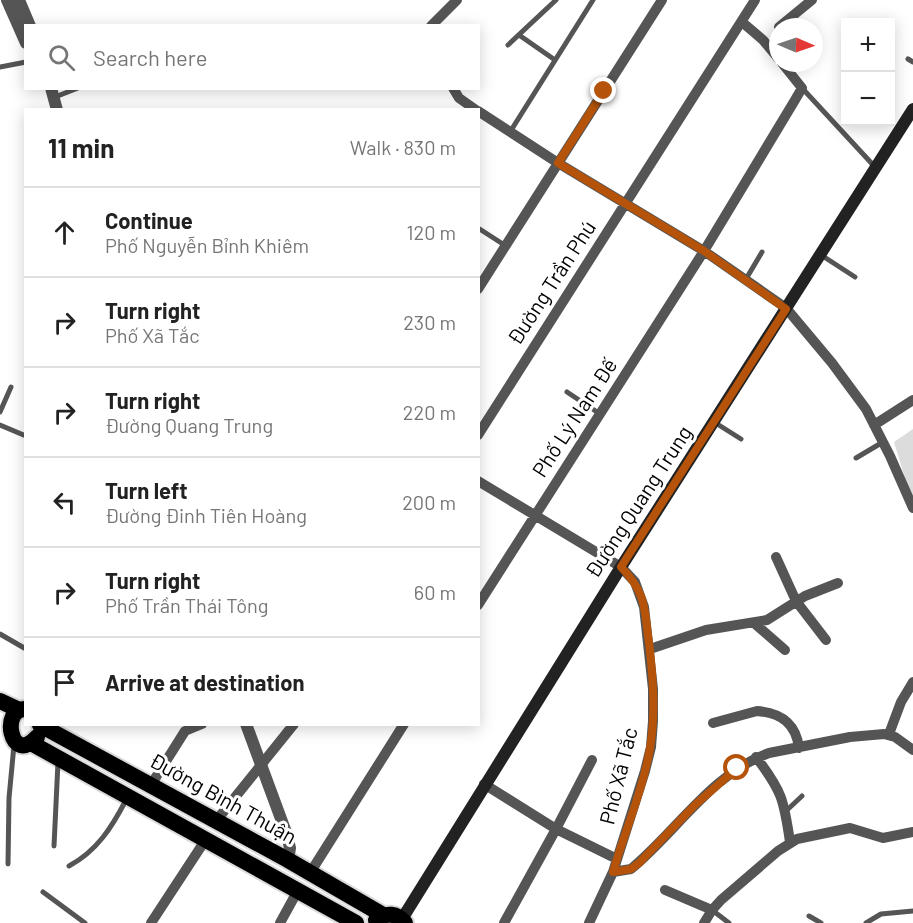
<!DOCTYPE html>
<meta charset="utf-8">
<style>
:root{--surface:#fff;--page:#f2f2f2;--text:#222;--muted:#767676;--line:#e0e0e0}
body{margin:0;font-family:Barlow,sans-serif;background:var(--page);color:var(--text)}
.controls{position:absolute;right:18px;top:18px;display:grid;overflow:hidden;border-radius:0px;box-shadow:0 3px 15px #0003}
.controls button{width:54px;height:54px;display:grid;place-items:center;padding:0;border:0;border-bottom:2px solid var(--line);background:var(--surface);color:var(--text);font:30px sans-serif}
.compass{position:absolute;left:769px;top:18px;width:54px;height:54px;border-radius:50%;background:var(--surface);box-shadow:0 3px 15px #0003;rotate:92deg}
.stop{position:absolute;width:18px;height:18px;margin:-14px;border:4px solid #b45309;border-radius:50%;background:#fff}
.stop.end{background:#b45309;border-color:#fff;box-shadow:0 2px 6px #0008}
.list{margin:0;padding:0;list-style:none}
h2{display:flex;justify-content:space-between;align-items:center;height:78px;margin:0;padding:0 24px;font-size:26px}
h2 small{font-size:20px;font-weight:400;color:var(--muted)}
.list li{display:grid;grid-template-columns:39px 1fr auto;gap:18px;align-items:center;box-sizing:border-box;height:90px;padding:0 24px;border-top:2px solid var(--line)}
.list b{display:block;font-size:22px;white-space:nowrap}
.list p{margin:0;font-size:20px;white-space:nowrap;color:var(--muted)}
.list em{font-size:20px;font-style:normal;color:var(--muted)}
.icon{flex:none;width:33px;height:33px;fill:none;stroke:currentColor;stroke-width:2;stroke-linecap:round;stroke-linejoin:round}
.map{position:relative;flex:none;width:913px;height:923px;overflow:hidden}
.search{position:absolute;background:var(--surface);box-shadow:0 3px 15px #0003;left:24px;top:24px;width:456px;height:66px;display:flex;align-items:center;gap:15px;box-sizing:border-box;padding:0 21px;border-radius:0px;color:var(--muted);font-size:22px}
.panel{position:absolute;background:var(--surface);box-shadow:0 3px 15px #0003;left:24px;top:108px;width:456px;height:618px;border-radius:0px}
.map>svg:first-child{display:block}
</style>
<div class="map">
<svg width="913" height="923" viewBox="0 0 913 923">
<rect width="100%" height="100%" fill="#fff"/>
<path fill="#dcdcdc" d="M913 429V505L894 442Z"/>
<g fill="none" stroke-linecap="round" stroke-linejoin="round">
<g stroke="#dbdbdb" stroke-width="20">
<path id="trunk" d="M0 701 17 709
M26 709C0 706 10 767 37 737
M40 725 288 860 383 915
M31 743 356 923
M376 920C386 912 397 913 405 923"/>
</g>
<path stroke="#555" stroke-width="5" d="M519 35 555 60
M508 45 556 0
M908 59 913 62
M0 67 26 62
M802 88 875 167
M55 97 78 88
M510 132 593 0
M478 228 506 246
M821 255 855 277
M746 279 762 252
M567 392 600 414
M0 412 11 387
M714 422 741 439
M0 425 26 436
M856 458 883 442
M0 634 26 649
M786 811 802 796
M54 846 58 762
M8 864 9 798 14 745
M69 866C97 851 112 827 126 800
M43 892 85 923
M712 910 729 923
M809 916 821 923
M866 923 881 914 913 911"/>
<path stroke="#555" stroke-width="10" d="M742 22 763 40 778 58
M431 26 457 0
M779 27 812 0
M453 88 459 98 476 110
M478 111 558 163 704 251 786 308 832 363 866 409 890 456 913 508
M478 289 662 0
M874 425 913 400
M478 435 755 0
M478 481 621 567 635 582 644 607 653 689V721L651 747 645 771 613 872 589 923
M776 557 796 601 826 640
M478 605 704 251 795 100 802 88 782 63
M754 623 785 650
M650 649 706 630 767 620 805 596 838 583
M713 723 757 711C782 713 796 724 799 748
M889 734 901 702 913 682
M756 757C782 791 784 800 790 842
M484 784 556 829 617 859
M151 785 185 731 202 724
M216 821 294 724
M613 872 631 869C677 831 711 774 769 753L850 737 884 734 895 737 913 750
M310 873 404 724
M665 890 712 910
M151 923 206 839
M280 923 297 892
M504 923 556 829 592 760
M704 923 712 910 721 900 778 851 797 839 850 828 883 838 913 832"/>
<path stroke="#555" stroke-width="12" d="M7 0 26 43
M19 0 30 26
M51 88 57 110
M246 724 287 835 290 848 288 860"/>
<path stroke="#222" stroke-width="12" d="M402 919 621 567 913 109"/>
<use href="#trunk" stroke="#000" stroke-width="16"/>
</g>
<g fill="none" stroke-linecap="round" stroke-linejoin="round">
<path stroke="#b45309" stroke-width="8" d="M604 91 558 163 704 251 786 309 621 567C647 594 644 608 649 642 653 677 656 713 650 748 643 790 625 831 613 872L631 869 639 863 695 805 737 768"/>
</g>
<g text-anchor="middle" stroke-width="6" stroke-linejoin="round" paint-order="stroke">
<g font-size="21" fill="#000" stroke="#fff">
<text transform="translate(552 283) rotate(-57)" y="7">Đường Trần Phú</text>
<text transform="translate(575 418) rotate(-57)" y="7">Phố Lý Nam Đế</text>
<text transform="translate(639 502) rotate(-57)" y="7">Đường Quang Trung</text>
<text transform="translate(619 776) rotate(-76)" y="7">Phố Xã Tắc</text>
<text transform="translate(223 799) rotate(29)" y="7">Đường Bình Thuận</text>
</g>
</g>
</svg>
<div class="controls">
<button>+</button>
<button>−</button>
</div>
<svg class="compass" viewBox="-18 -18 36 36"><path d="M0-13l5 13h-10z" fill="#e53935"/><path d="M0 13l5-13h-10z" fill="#767676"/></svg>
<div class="stop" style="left:737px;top:768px"></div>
<div class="stop end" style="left:604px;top:91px"></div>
<div class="search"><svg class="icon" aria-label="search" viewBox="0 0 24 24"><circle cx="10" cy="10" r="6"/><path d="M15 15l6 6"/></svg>Search here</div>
<section class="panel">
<h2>11 min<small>Walk · 830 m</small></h2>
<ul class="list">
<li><svg class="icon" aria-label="ahead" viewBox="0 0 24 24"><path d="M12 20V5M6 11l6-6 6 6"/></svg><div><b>Continue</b><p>Phố Nguyễn Bỉnh Khiêm</p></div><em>120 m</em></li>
<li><svg class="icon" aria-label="right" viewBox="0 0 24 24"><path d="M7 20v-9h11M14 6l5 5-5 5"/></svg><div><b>Turn right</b><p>Phố Xã Tắc</p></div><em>230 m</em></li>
<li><svg class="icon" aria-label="right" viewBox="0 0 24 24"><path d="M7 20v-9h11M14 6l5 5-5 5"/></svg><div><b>Turn right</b><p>Đường Quang Trung</p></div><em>220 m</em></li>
<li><svg class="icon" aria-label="left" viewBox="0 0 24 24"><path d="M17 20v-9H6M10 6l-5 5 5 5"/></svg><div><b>Turn left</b><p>Đường Đinh Tiên Hoàng</p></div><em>200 m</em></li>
<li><svg class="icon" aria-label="right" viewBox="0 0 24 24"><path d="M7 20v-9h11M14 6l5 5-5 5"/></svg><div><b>Turn right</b><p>Phố Trần Thái Tông</p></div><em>60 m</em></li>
<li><svg class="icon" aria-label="arrive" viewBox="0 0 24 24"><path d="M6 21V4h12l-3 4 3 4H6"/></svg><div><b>Arrive at destination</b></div></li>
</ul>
</section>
</div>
